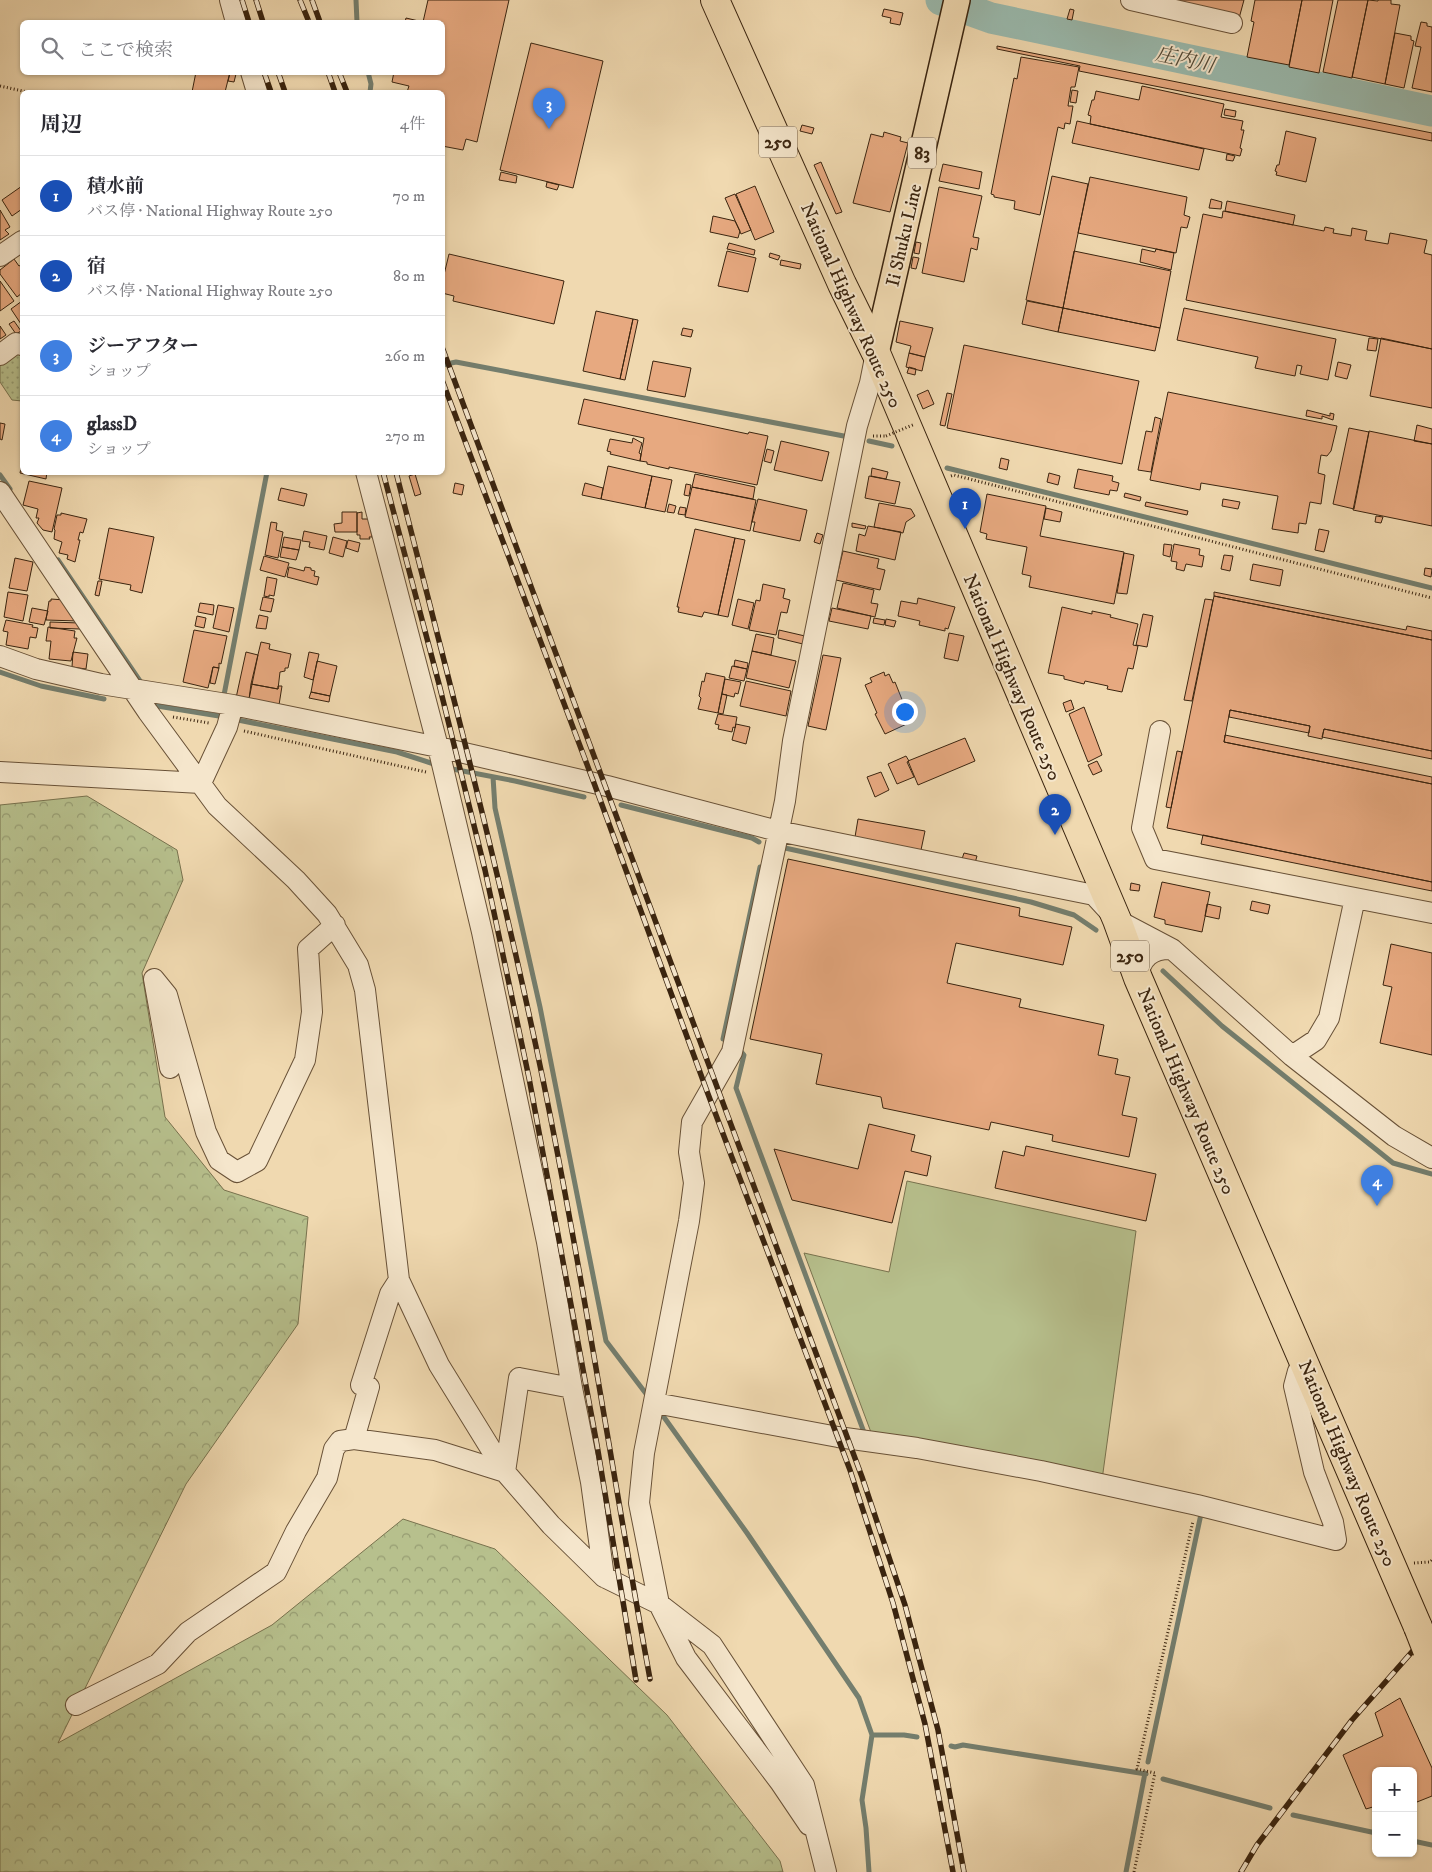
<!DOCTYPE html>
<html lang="ja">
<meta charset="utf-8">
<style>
:root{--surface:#fff;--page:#f7f7f7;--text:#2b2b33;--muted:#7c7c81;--line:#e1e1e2;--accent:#d93025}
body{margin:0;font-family:"IM FELL DW Pica","Noto Serif JP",serif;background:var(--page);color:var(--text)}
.controls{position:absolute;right:15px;bottom:15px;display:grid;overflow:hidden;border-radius:8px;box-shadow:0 1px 4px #0004}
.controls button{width:45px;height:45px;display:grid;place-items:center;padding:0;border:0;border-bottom:1px solid var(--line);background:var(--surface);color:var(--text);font:25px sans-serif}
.you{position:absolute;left:904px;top:711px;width:18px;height:18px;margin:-12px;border:4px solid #fff;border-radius:50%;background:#1a73e8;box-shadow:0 0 0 8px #1a73e833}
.badge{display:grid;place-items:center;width:32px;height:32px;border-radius:50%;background:var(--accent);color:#fff;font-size:16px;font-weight:700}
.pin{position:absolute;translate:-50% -41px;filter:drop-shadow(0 1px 2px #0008)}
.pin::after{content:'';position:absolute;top:26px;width:18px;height:15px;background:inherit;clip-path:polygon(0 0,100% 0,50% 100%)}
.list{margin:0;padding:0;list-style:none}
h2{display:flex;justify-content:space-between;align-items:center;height:65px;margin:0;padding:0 20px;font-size:21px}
h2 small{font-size:16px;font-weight:400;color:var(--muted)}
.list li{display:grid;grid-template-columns:32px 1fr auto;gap:15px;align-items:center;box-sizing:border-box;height:80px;padding:0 20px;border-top:1px solid var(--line)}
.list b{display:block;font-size:19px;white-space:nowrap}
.list p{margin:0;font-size:16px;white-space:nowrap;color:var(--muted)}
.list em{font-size:16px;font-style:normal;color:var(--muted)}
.icon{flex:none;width:28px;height:28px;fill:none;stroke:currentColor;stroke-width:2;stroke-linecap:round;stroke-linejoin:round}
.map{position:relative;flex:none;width:1432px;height:1872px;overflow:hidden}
.search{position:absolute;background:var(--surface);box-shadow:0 1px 4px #0004;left:20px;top:20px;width:425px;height:55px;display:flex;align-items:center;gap:12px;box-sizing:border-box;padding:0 18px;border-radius:8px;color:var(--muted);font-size:19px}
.panel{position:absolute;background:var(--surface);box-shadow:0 1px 4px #0004;left:20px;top:90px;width:425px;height:385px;border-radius:8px}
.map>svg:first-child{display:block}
</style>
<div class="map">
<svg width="1432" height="1872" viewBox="0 0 1432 1872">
<defs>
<pattern id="grass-dots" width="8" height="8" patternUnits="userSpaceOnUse" patternTransform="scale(1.25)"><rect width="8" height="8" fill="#b7c08d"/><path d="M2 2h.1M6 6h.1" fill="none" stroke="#969c72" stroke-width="1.8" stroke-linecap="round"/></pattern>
<pattern id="forest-crowns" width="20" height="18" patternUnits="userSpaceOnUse" patternTransform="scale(1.25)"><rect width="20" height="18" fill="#b7c08d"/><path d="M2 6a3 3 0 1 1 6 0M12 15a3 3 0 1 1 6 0" fill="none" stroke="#969c72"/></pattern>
</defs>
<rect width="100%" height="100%" fill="#f0d9b0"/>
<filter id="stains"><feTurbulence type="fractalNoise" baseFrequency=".004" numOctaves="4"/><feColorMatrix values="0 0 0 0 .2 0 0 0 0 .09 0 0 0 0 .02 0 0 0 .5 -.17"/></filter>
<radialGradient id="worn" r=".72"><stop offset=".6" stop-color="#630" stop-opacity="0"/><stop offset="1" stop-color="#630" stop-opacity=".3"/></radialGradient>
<path fill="url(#grass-dots)" stroke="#78724e" d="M22 352V401L12 400 0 382V364L14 354Z"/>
<path fill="url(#forest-crowns)" stroke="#78724e" d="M87 796 177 850 183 880 142 973 165 1117 224 1190 308 1217 298 1324 186 1484 58 1743 272 1625 403 1519 495 1549 667 1715 780 1861 783 1872H0V805Z"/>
<path fill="#b7c08d" stroke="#78724e" d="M907 1181 1136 1231 1102 1480 872 1435 804 1253 889 1272Z"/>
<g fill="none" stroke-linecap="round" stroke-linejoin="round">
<path stroke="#747e6e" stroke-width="5" d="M356 0 357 22
M368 72 371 84 370 92
M442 365 456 362 849 437
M869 441 892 446
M947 468 1432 588
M0 475 10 489
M58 560 140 681
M0 672 41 686 104 699
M224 695 267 472
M151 705 225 717
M233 719 397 752 437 765
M447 768 515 781 584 797
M493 777 495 808 540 1007 606 1341 647 1395
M621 805 752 838 759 842
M785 848 1031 902 1074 915 1096 930
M1163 971 1222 1026 1393 1163 1432 1174
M723 1039 760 867
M739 1049 744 1055 736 1088 865 1435
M661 1413 747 1533 859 1698 872 1735 862 1800 866 1828 869 1872
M872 1735H904L917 1737
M951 1746 955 1747 963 1745 1146 1774
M1148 1762 1201 1514 1204 1515
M1163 1779 1270 1808
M1293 1815 1376 1833
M1413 1841 1432 1845
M1126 1872 1145 1773"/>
<path stroke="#9abaae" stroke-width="31" d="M941 0 991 18 1432 111"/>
</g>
<path fill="#e7a980" stroke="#3a240f" d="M428 0H509L477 142 466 139 463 150 442 146V92H407L409 86 392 82 394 72H442V22H405L406 18 423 22Z
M1174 0H1244L1238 22Z
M1255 0H1302L1289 65 1247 57 1254 22 1251 21Z
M1302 0H1333L1319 73 1289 67Z
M1338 0H1368L1352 78 1323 72Z
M1368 0 1378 1V0H1391V4L1400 5 1385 84 1352 77Z
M884 9 903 13 900 25 890 23 891 18 882 16Z
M1070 9 1074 10 1072 20 1067 19Z
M1421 22 1427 23V26L1432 27V92L1412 88 1421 47 1415 46Z
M1395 33 1411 36V40L1414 41 1404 88 1385 84Z
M531 43 603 61 573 188 500 170Z
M997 46 1432 133V141L1079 71 1080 66 997 49Z
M1021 57 1079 67 1075 87H1071L1068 106H1073L1070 124 1065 123 1064 129 1058 127 1040 215 1014 209 1015 201 994 197V195L991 194 1014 78 1017 79Z
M196 72H230L225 92H192Z
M230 73 236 74 234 82 228 81Z
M1142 86 1224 104 1221 117 1243 121 1241 130H1244L1240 148 1242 149 1240 156 1090 124 1091 116 1088 115 1092 100H1094L1096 91 1139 100Z
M1072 90 1078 91 1076 103 1070 102Z
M1225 109 1236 111 1235 117 1224 115Z
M1077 121 1204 149 1199 170 1072 143Z
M802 125 814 128 812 134 800 131Z
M1286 131 1316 138 1306 182 1276 175 1277 172 1275 171 1277 165H1279Z
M884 132 901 137 900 141 908 143 890 212 853 203 871 134 883 137Z
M1227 154 1235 156 1233 161 1226 160Z
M821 162 842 212 836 214 814 165Z
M943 164 982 172 979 189 939 181Z
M501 172 517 176 516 183 499 180Z
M1052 176 1088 184 1063 308 1026 300Z
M1090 177 1187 197 1184 215 1190 217 1187 228 1181 227 1176 253 1078 233Z
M547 182 559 185 557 190 546 187Z
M22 186V209L12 216 2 200Z
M755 186 774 232 755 240 736 194Z
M939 187 982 196 973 237 979 238 977 250 971 248 964 282 922 273Z
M735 194 751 230 741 234 725 198Z
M1211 199 1222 202 1221 209 1209 208Z
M1227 201 1295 215 1293 225 1225 211Z
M0 210 10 227 5 230 9 234 0 240Z
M1223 211 1324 231 1325 227 1334 229 1333 233 1351 236 1352 228 1367 231 1365 240 1388 244 1390 233 1427 240 1424 253 1432 255V349L1186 300 1203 214 1222 218Z
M713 216 735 221 740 231 738 238 710 232Z
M916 242 921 243 919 254 914 253Z
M729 243 755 250 754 255 727 249Z
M1142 249 1155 252 1156 249 1174 253 1171 270 1140 262Z
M727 251 756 258 748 292 718 286Z
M1074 251 1171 271 1160 328 1063 308Z
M770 253 780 256 778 260 769 257Z
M449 254 564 281 554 324 453 301 454 296 442 293V283Z
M913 257 919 258 916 269 911 268Z
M14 259 19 266 21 265 22 267V293L17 297 0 274V270Z
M781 260 801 264 800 269 780 265Z
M0 281 14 301 0 311Z
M22 301V323L21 324 11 309Z
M1027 301 1063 308 1058 332 1022 324Z
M1063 308 1160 328 1155 351 1058 332Z
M1184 308 1336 339 1328 380 1300 374 1302 366 1297 365 1295 376 1255 368 1258 357 1177 340Z
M596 311 633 319 620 379 583 371Z
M633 319 638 320 625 380 620 379Z
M14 321 21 331 16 334 9 324Z
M900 321 933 328 925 357 909 353 911 346 896 342Z
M0 326 6 335 0 339Z
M683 328 693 330 691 337 681 335Z
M1369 338 1378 339 1376 351 1367 350Z
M1381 338 1432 349V408L1370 396Z
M964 345 1139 381 1122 464 947 428Z
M909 353 925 357 922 371 906 367Z
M653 361 691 368 685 397 647 390Z
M1338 362 1351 365 1347 379 1335 376Z
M909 367 916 369 915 375 907 373Z
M928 390 934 404 923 409 917 395Z
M1168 392 1337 426 1331 451 1327 456 1321 455 1318 473 1325 475 1321 504 1310 502 1306 524 1299 523 1298 533 1272 529 1278 496 1201 483 1200 490 1150 480Z
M947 393 952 394 945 426 940 425Z
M584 399 748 434 749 432 768 436 757 485 669 467V469L647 464V462L640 461 644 438 578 424Z
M1307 410 1330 416V413L1334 414 1333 420 1322 416V419L1306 416Z
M1155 417 1161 419 1151 472 1138 470 1146 431 1152 432Z
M0 423 5 424 2 440 0 439Z
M1417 425 1432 429V444L1414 441Z
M1349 428 1369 432 1354 509 1333 504Z
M1369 431 1432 444V526L1353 510Z
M633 438 642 443 639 453 641 454 640 461 610 454 611 452 607 451 610 439 632 443Z
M781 441 829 452 822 481 774 470Z
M767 449 774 451 771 463 764 461Z
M1001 458 1009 460 1007 470 999 468Z
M22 464V472H47L46 479 20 473Z
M608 466 652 476 645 508 601 499Z
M872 468 888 472 886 479 871 476Z
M1078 469 1113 476 1112 481 1119 483 1117 491 1110 490 1109 495 1074 488Z
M1049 473 1060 476 1058 485 1047 482Z
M415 474 421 494 415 496 409 476Z
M695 474 755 487 753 499 692 487Z
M652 476 672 480 665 512 645 508Z
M869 476 900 482 895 504 865 498Z
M29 481 62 488 52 532 43 530 37 523 39 518H36L38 509 23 505Z
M455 483 464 485 462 495 453 493Z
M585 483 603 488 601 499 582 495Z
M686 484 691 485 689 496 684 495Z
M692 487 756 500 750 531 685 517Z
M281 488 307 494 304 506 278 500Z
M1125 493 1141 497 1140 501 1124 497Z
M987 494 1046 506 1040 536 1124 552 1114 604 1029 587 1031 576 1022 574 1027 547 986 539 987 534 980 532Z
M758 499 807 510 800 541 753 531 755 522H752Z
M959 499 967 518 963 520 955 501Z
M1223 499 1240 502 1238 509 1222 506Z
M1146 502 1188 511 1187 515 1145 506Z
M879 503 911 509 915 516 906 522 903 533 874 527Z
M669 504 676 506 674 513 667 512Z
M680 507 686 508 685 515 678 514Z
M1046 508 1062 512 1060 522 1044 519Z
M342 512H357V532H335L334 524 342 523Z
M362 512V519H369L372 537H369L370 539H360V535H357V513Z
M61 513 87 519 83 533 80 532 78 540H80L75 562 67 559 68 555 59 553 62 542 54 539 55 530 54 529 57 515H61Z
M1376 516 1383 517 1381 523 1375 522Z
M271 522 277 523 276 530 283 532 278 558 265 555Z
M852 523 866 526 865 529 852 527Z
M868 526 901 532 895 560 856 551 859 534 865 536Z
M109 528 154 537 142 593 130 590 131 585 99 579Z
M695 529 735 538 718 615 704 612 702 617 678 612 679 607H677Z
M1319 529 1329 531 1324 552 1315 550Z
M304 531 327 536 324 550 309 547 310 542 302 541Z
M817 533 823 535 820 544 814 542Z
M284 537 301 540 299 550 282 547Z
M333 537 347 541 343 557 329 553Z
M735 538 745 540 728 617 718 615Z
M348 540 360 543 358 552 346 548Z
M1164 544 1172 545 1170 557 1163 555Z
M1174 544 1200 549 1199 555 1204 556 1202 567 1186 564 1184 571 1176 569 1177 562 1171 561Z
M282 547 299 550 296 560 280 557Z
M843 551 879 559 877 568 885 570 880 590 836 580Z
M1124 553 1134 555 1127 594 1117 593Z
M1224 555 1233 556 1230 571 1221 569Z
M264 556 289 563 285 577 260 570Z
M15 558 33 562 27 591 9 588Z
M1253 564 1283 570 1280 586 1250 580Z
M289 567 304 571 305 567 311 568V570L315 571 314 576 319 577 317 585 287 577Z
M1425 568 1432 569 1431 577 1424 575Z
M267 577 277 579 274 596 269 595V597L264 596Z
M98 581H102L99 596 95 595Z
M843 583 874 590 871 603 878 604 875 617 837 608Z
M763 584 785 589 783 598 790 600 787 613 781 612 776 635 749 630 756 600 760 601Z
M8 592 28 595 23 621 4 617Z
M1214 592 1406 630 1407 626 1432 631V640L1214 596Z
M1214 596 1432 640V751L1324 729 1322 739 1308 736 1310 726 1230 710 1224 742 1432 784V882L1167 828Z
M263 597 274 599 271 612 260 610Z
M918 598 955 607 948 629 945 628V631L919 625 920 621 898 616 901 601 917 604Z
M51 599 65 600 78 621 46 620 49 601H51Z
M738 599 754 603 748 629 732 625Z
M1205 599 1213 600 1192 701 1184 700Z
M200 603 214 605 213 615 198 612Z
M218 605 234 608 229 632 213 628Z
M1062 607 1092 614V611L1111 615 1110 617 1138 624 1133 645 1138 646 1133 669 1128 668 1122 692 1107 689 1108 686 1085 681 1084 684 1064 679V676L1048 673Z
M32 608 48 611 44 625 29 622Z
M832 608 871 616 868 629 829 621Z
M1143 614 1153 616 1147 647 1136 645Z
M259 615 268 617 266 629 256 628Z
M197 616 206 618 204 628 195 626Z
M874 618 885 620 884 625 873 623Z
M886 619 896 621 894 627 885 625Z
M6 620 33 625 32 627 38 628 36 638 30 637 28 649 6 645 8 632 3 631Z
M50 622 80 623V629L50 628Z
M48 627 75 631 74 638H77L71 661 49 659 51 641H46Z
M194 630 227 636 221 664 219 663V668L213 667 208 688 183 682Z
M779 630 805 636 803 644 778 638Z
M949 633 964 636 958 661 944 658Z
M756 634 774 638 771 655 752 651Z
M261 642 270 644 269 649 291 654 288 668H285V671L280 672 278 689 251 684Z
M752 651 796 661 789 688 746 678Z
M73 652 88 654 86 669 72 667Z
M246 652 258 655 249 699 236 698Z
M309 652 319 654 313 680 304 677Z
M823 655 841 658 826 730 808 726Z
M735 660 748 663 747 669 734 666Z
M317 661 337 666 330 696 311 692Z
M732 666 747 669 744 681 729 678Z
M213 667 219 668 215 684 210 683Z
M884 672 885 676 889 674 893 683 895 682 911 722 885 734 875 714 877 713 865 685 872 682 870 678Z
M706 673 725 677 718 713 698 709 701 698 699 696 702 681 704 682Z
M725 679 741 682 738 694 735 693 734 697 722 694Z
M746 681 791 691 786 716 740 706Z
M251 684 278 689V686H282L279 705 249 699Z
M311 692 330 696 329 702 309 698Z
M722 694 727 695 723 714 718 713Z
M1071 700 1074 709 1066 712 1063 703Z
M1084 707 1102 755 1088 762 1069 714Z
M1230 710 1310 726 1309 733 1229 717Z
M718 714 737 717 735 728 733 727 732 732 718 729 719 725 715 724Z
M736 724 750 727 746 744 732 740Z
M1324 729 1432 751V759L1322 737Z
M1225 735 1432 777V784L1224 742Z
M965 738 975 761 918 785 908 761Z
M1177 751 1182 752 1171 808 1166 807Z
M906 756 909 761 907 762 914 777 897 784 888 764Z
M1097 761 1102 771 1093 775 1088 765Z
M881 772 889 790 875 797 867 777Z
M858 819 925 831 921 850 855 837Z
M1203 835 1432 882V891L1201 844Z
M964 853 977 856 975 863 962 859Z
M788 859 1020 908 1019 916 1072 927 1063 965 956 943 947 983 1021 999 1019 1007 1104 1025 1098 1055 1118 1059 1115 1074 1130 1077 1122 1115 1137 1118 1129 1157 1052 1141 1053 1135 991 1122 989 1130 883 1108 881 1097 816 1084 822 1054 750 1039Z
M1162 882 1210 892 1202 932 1165 924V920L1154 917Z
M1131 883 1140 885 1139 891 1130 890Z
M1252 901 1270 905 1268 914 1250 910Z
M1207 904 1221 907 1219 919 1205 916Z
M1391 944 1432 953V1055L1380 1043 1392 987 1383 985Z
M869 1124 915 1135 911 1151 931 1156 927 1176 905 1171 892 1223 792 1200 774 1149 858 1169Z
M1026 1146 1156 1174 1146 1221 995 1188 1003 1151 1024 1156Z
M1400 1698 1432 1768V1796L1417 1802 1413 1795V1771H1376V1806L1366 1809 1343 1755 1383 1736 1375 1713Z"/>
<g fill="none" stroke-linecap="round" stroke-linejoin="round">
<g stroke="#685137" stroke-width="22">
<path id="minor" d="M230 0 236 22
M1131 0 1232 23
M251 72 257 92
M0 256 22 241
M0 355 16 343 22 345
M366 472 438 747 482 932 547 1242 572 1388 591 1482 604 1577
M0 492 148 712 217 806 296 880 327 914 358 965 365 990 399 1280 439 1365 505 1472 551 1525 604 1577 659 1604 712 1645 804 1785 826 1872
M0 656 36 669 101 684 233 705 438 747 607 786 778 831 1094 895 1117 920 1172 949 1292 1056 1394 1136 1432 1158
M1160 731 1142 828 1155 859 1355 898
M0 772 201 783 227 727 233 705
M1138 978C1140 958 1152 948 1172 949
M1292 1056 1316 1040 1329 1018 1355 898 1432 913
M170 1068 154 979 167 995 206 1132 219 1160 237 1172 257 1161 305 1060 312 1012 308 949 335 925
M655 1403 838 1437 917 1448 1041 1471 1197 1505 1336 1540 1333 1522 1314 1472 1294 1386 1298 1371 1306 1365
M354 1439 369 1387 361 1385 390 1294 399 1280
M76 1705 158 1664 188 1632 276 1572 296 1531 327 1478 334 1449 340 1441 354 1439 435 1450 505 1472 519 1378 572 1388
M809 1825 780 1782 686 1658 659 1604 639 1503 644 1453 689 1221 694 1183 689 1152 692 1122 732 1052 785 801 793 741 857 426 870 383 876 353"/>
</g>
<g stroke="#3a240f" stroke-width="28">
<path id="major" d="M876 353 957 0"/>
</g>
<g stroke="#3a240f" stroke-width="30">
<path id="highway" d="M715 0 842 284 876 353 1117 920 1138 978 1418 1627"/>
</g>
<path stroke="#3a240f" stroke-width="3" stroke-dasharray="1 2.5" stroke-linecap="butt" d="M0 86 27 92
M873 436H886
M951 476 954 475 1432 598
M173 717 209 723
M244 731 426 772
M1414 1563 1430 1562 1432 1560
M1134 1872 1155 1773 1137 1769 1193 1521"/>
<use href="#minor" stroke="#f5e6cc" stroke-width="20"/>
<use href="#major" stroke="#f0d9b0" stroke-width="25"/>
<use href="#highway" stroke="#f0d9b0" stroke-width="28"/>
<g stroke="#3a240f" stroke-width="5.5">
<path id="rail" d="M242 0 249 22
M256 0 263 22
M300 0 309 22
M312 0 320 22
M264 72 271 92
M278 72 285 92
M328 72 335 92
M339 72 347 92
M442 347 862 1477 905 1605 938 1730 964 1872
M442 380 594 783 708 1094 850 1470 893 1603 925 1724 953 1872
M383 472 439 684 485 870 529 1078 597 1445 636 1680
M396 472C447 673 500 873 542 1075 583 1275 613 1478 650 1679
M1241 1872 1257 1845 1352 1720 1432 1629"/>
</g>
<use href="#rail" stroke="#f5e6cc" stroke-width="4" stroke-dasharray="11" stroke-linecap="butt"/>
<g stroke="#3a240f" stroke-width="30" stroke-linecap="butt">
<path id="highway-bridge" d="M1418 1627 1427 1650"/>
</g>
<path stroke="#3a240f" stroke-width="3" stroke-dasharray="1 2.5" stroke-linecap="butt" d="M886 436 915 424"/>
<use href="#highway-bridge" stroke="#f0d9b0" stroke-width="28"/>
</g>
<g text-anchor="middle" stroke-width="4" stroke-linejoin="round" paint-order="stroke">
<g fill="#f5e6cc" stroke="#725e48" stroke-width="1">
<rect x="759" y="126.5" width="38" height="31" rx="4"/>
<rect x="908" y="137.5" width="28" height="31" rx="4"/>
<rect x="1111" y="940.5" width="38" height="31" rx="4"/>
</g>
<g font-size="18" font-weight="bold" fill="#3a240f">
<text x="778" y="148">250</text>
<text x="922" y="159">83</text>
<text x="1130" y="962">250</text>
</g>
<g font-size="19" fill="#3a240f" stroke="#f5e6cc">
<text transform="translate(903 235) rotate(-77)" y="7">Ii Shuku Line</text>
<text transform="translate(852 305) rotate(66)" y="7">National Highway Route 250</text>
<text transform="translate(1013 677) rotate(67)" y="7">National Highway Route 250</text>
<text transform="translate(1187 1091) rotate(67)" y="7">National Highway Route 250</text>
<text transform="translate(1348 1463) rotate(67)" y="7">National Highway Route 250</text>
</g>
<g font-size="20" font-style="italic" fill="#524a37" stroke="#f5e6cc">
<text transform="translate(1185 59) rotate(12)" y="7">庄内川</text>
</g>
</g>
<rect width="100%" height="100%" filter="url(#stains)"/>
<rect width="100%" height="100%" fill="url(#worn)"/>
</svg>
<div class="controls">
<button>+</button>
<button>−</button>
</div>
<div class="you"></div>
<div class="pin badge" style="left:965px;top:529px;background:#1a4fb4">1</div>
<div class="pin badge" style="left:1055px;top:835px;background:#1a4fb4">2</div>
<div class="pin badge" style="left:549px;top:129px;background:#3f7fe0">3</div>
<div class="pin badge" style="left:1377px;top:1206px;background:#3f7fe0">4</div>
<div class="search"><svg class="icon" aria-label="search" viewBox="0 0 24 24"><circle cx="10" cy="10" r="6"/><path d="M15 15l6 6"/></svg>ここで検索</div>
<section class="panel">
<h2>周辺<small>4件</small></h2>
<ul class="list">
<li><span class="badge" style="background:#1a4fb4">1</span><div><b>積水前</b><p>バス停 · National Highway Route 250</p></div><em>70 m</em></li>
<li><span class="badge" style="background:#1a4fb4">2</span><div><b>宿</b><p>バス停 · National Highway Route 250</p></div><em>80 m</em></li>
<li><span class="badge" style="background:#3f7fe0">3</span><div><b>ジーアフター</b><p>ショップ</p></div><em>260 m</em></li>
<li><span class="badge" style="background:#3f7fe0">4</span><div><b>glassD</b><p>ショップ</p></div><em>270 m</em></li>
</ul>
</section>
</div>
